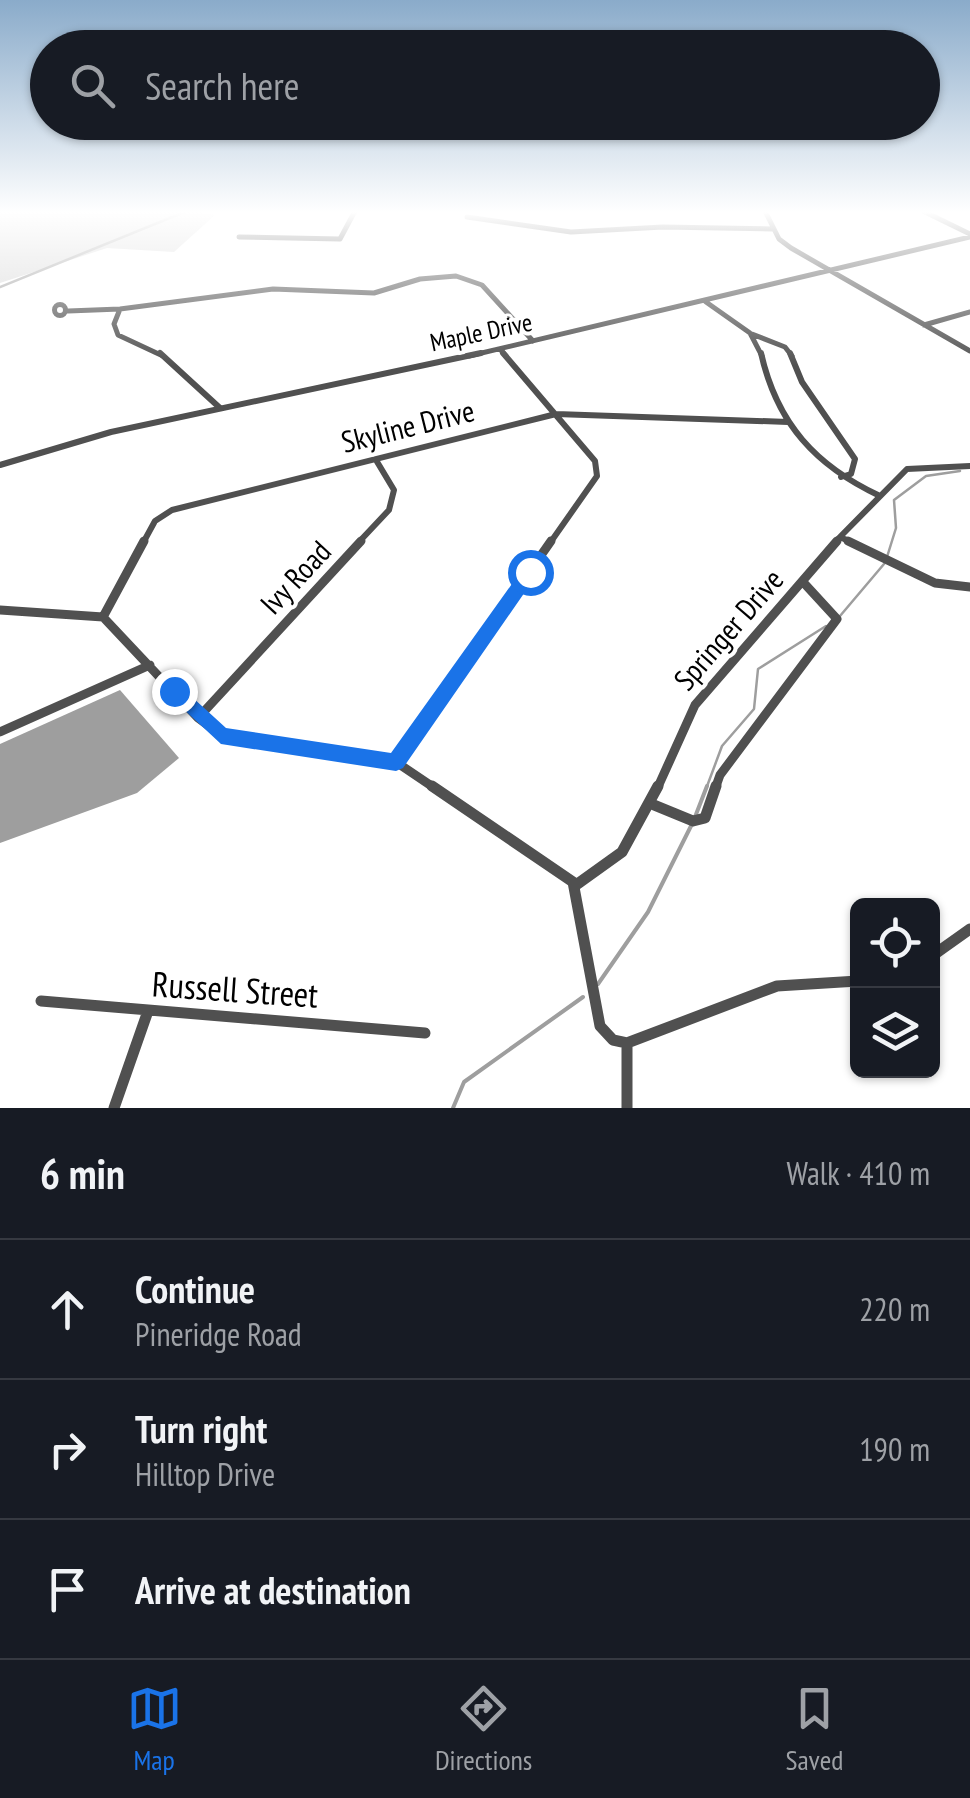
<!DOCTYPE html>
<meta charset="utf-8">
<style>
:root{--surface:#171b24;--page:#242831;--text:#f1f3f6;--muted:#9ea1a6;--line:#363941;--accent:#1a73e8}
body{margin:0;font-family:"PT Sans Narrow",sans-serif;background:var(--page);color:var(--text)}
.controls{position:absolute;right:30px;bottom:30px;display:grid;overflow:hidden;border-radius:15px;box-shadow:0 2px 8px #0004}
.controls button{width:90px;height:90px;display:grid;place-items:center;padding:0;border:0;border-bottom:2px solid var(--line);background:var(--surface);color:var(--text);font:50px sans-serif}
.stop{position:absolute;width:30px;height:30px;margin:-22px;border:8px solid #1a73e8;border-radius:50%;background:#fff}
.stop.end{background:#1a73e8;border-color:#fff;box-shadow:0 2px 10px #0008}
.list{margin:0;padding:0;list-style:none}
h2{display:flex;justify-content:space-between;align-items:center;height:130px;margin:0;padding:0 40px;font-size:42px}
h2 small{font-size:32px;font-weight:400;color:var(--muted)}
.list li{display:grid;grid-template-columns:65px 1fr auto;gap:30px;align-items:center;box-sizing:border-box;height:140px;padding:0 40px;border-top:2px solid var(--line)}
.list b{display:block;font-size:38px;white-space:nowrap}
.list p{margin:0;font-size:32px;white-space:nowrap;color:var(--muted)}
.list em{font-size:32px;font-style:normal;color:var(--muted)}
.icon{flex:none;width:55px;height:55px;fill:none;stroke:currentColor;stroke-width:2;stroke-linecap:round;stroke-linejoin:round}
.map{position:relative;flex:none;width:970px;height:1108px;overflow:hidden}
.search{position:absolute;background:var(--surface);box-shadow:0 2px 8px #0004;left:30px;right:30px;top:30px;height:110px;display:flex;align-items:center;gap:25px;box-sizing:border-box;padding:0 35px;border-radius:55px;color:var(--muted);font-size:38px}
.sheet{height:550px;background:var(--surface)}
nav{display:flex;justify-content:space-around;align-items:center;box-sizing:border-box;height:140px;border-top:2px solid var(--line);background:var(--surface);font-size:28px;color:var(--muted)}
nav a{display:grid;justify-items:center;gap:5px}
nav .on{color:var(--accent)}
.map>svg:first-child{display:block}
</style>
<div class="map">
<svg width="970" height="1108" viewBox="0 0 970 1108">
<rect width="100%" height="100%" fill="#fff"/>
<path fill="#d7d7d7" d="M0 211H194L215 215 174 252 107 248 0 283Z"/>
<path fill="#9e9e9e" d="M120 690 179 758 137 793 0 843V744Z"/>
<g fill="none" stroke-linecap="round" stroke-linejoin="round">
<path stroke="#9e9e9e" stroke-width="2.5" d="M0 287 187 211
M887 557 896 528 894 500 926 476 960 471
M840 616 884 564
M706 789 722 746 754 709 758 669 826 626"/>
<path stroke="#9e9e9e" stroke-width="4" d="M695 817 707 786
M598 984 648 912 692 824
M453 1108 464 1082 583 997"/>
<path stroke="#505050" stroke-width="5" d="M765 211 779 239 791 248 970 351
M923 211 970 234
M467 217 571 232 663 227 773 229
M239 237 340 239 355 211
M706 302 750 333 762 356
M54.5 310a5.5 5.5 0 1 1 11 0a5.5 5.5 0 1 1-11 0Z
M120 309 114 324 118 335 163 356
M68 311 120 309 273 289 374 293 420 279 456 276 482 285 533 341
M924 325 970 312
M752 334 785 347 792 356
M500 349 506 356
M469 356 970 237"/>
<path stroke="#505050" stroke-width="6" d="M160 353 220 408
M503 353 595 461 597 476 550 543
M761 353C777 424 816 466 880 496
M790 353 802 382 855 459 851 474 841 477
M0 465 111 432 481 353
M840 537 853 543
M143 543 155 521 172 510 556 414 788 422
M358 543 389 510 394 490 376 460
M834 543 907 469 970 466"/>
<path stroke="#505050" stroke-width="9" d="M848 541 935 583 970 587
M0 610 103 617
M103 617 198 718 221 735 396 762 436 789
M103 617 144 541
M198 718 361 541
M0 732 150 665
M396 762 551 541
M657 789 695 705 837 541
M715 789 720 775 837 619 803 582"/>
<path stroke="#505050" stroke-width="11" d="M432 786 573 882 600 1026 613 1040 627 1043V1108
M654 805 693 821 705 818 716 786
M576 885 622 852 658 786
M932 956 970 929
M41 1001 425 1033
M627 1043 777 986 858 981
M114 1108 148 1011"/>
</g>
<linearGradient id="sky" x2="0" y2="1"><stop stop-color="#8aabca"/><stop offset="0.58" stop-color="#fff"/><stop offset="1" stop-color="#fff" stop-opacity="0"/></linearGradient>
<rect width="970" height="366" fill="url(#sky)"/>
<path fill="#1a73e8" d="M530 566 536 567V576L403 768 396 771 221 744 164 691 167 686H180L226 728 391 753 524 567Z"/>
<g text-anchor="middle" stroke-width="8" stroke-linejoin="round" paint-order="stroke">
<g font-size="25" fill="#000" stroke="#fff">
<text transform="translate(481 332) rotate(-12)" y="9">Maple Drive</text>
</g>
<g font-size="30" fill="#000" stroke="#fff">
<text transform="translate(408 427) rotate(-14)" y="10">Skyline Drive</text>
<text transform="translate(296 578) rotate(-47)" y="10">Ivy Road</text>
<text transform="translate(729 630) rotate(-49)" y="10">Springer Drive</text>
</g>
<g font-size="35" fill="#000" stroke="#fff">
<text transform="translate(235 990) rotate(4)" y="12">Russell Street</text>
</g>
</g>
</svg>
<div class="controls">
<button><svg class="icon" aria-label="locate" viewBox="0 0 24 24"><circle cx="12" cy="12" r="6"/><path d="M12 2v4M12 18v4M2 12h4M18 12h4"/></svg></button>
<button><svg class="icon" aria-label="layers" viewBox="0 0 24 24"><path d="M12 4l9 5-9 5-9-5zM3 14l9 5 9-5"/></svg></button>
</div>
<div class="stop" style="left:530px;top:572px"></div>
<div class="stop end" style="left:174px;top:691px"></div>
<div class="search"><svg class="icon" aria-label="search" viewBox="0 0 24 24"><circle cx="10" cy="10" r="6"/><path d="M15 15l6 6"/></svg>Search here</div>
</div>
<section class="sheet">
<h2>6 min<small>Walk · 410 m</small></h2>
<ul class="list">
<li><svg class="icon" aria-label="ahead" viewBox="0 0 24 24"><path d="M12 20V5M6 11l6-6 6 6"/></svg><div><b>Continue</b><p>Pineridge Road</p></div><em>220 m</em></li>
<li><svg class="icon" aria-label="right" viewBox="0 0 24 24"><path d="M7 20v-9h11M14 6l5 5-5 5"/></svg><div><b>Turn right</b><p>Hilltop Drive</p></div><em>190 m</em></li>
<li><svg class="icon" aria-label="arrive" viewBox="0 0 24 24"><path d="M6 21V4h12l-3 4 3 4H6"/></svg><div><b>Arrive at destination</b></div></li>
</ul>
</section>
<nav>
<a class="on"><svg class="icon" aria-label="map" viewBox="0 0 24 24"><path d="M3 6l6-2 6 2 6-2v14l-6 2-6-2-6 2zM9 4v14M15 6v14"/></svg>Map</a>
<a><svg class="icon" aria-label="directions" viewBox="0 0 24 24"><path d="M12 3l9 9-9 9-9-9zM9 14v-3h6M13 9l2 2-2 2"/></svg>Directions</a>
<a><svg class="icon" aria-label="saved" viewBox="0 0 24 24"><path d="M7 4h10v16l-5-4-5 4z"/></svg>Saved</a>
</nav>
